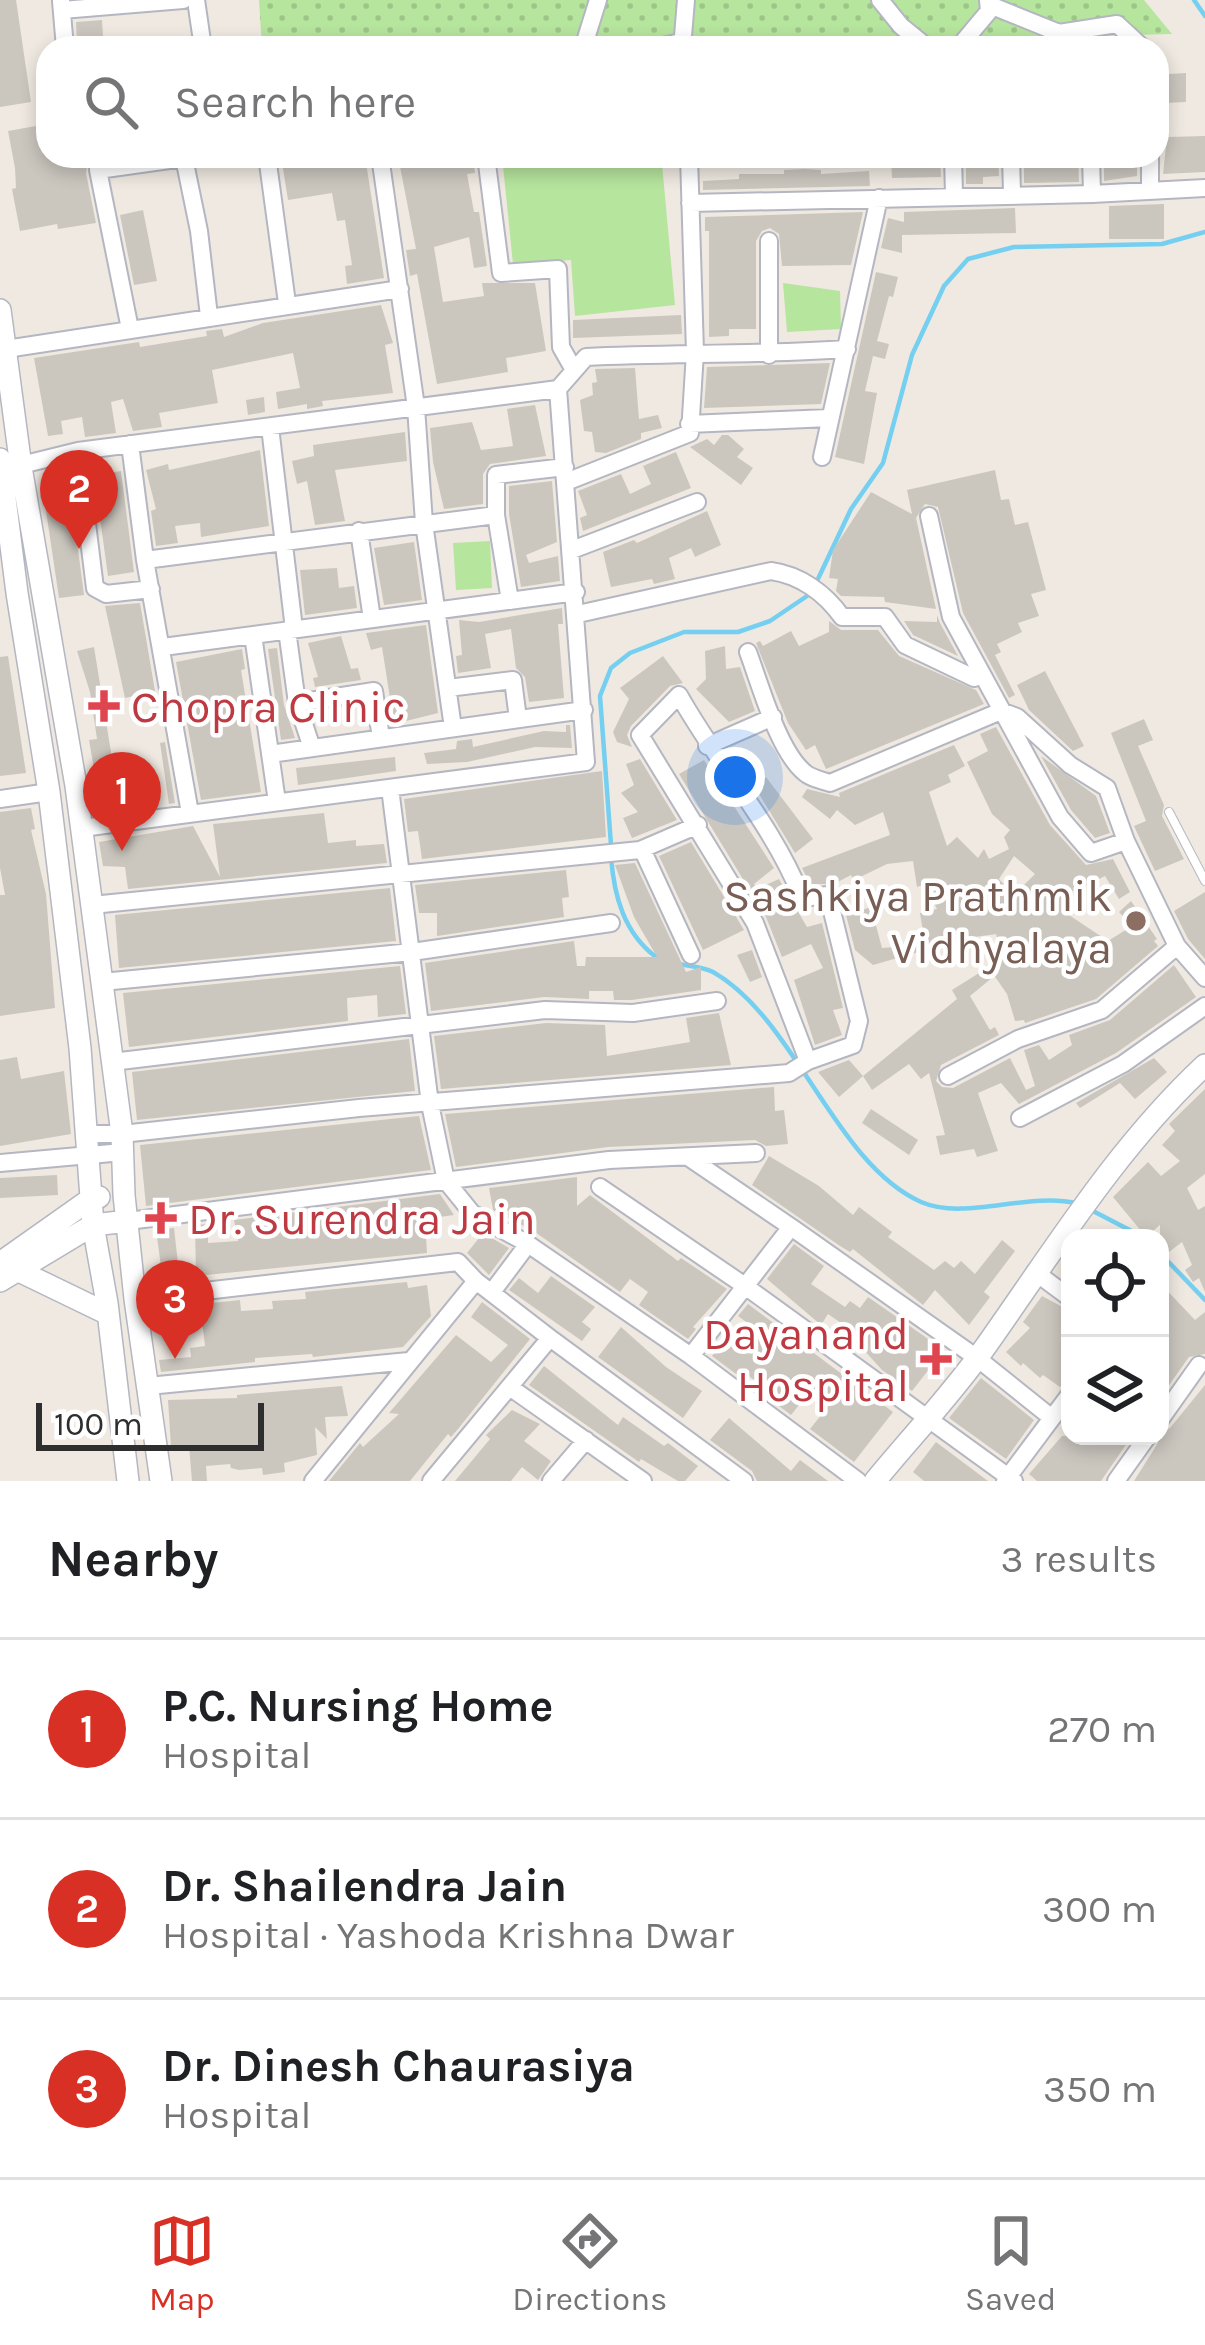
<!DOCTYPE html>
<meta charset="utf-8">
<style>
:root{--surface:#fff;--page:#f6f6f6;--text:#202124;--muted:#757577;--line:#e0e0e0;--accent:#d93025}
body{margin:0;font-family:Karla,sans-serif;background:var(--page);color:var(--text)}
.controls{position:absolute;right:36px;bottom:36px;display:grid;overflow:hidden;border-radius:24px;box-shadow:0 6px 18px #0003}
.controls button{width:108px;height:108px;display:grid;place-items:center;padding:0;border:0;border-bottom:3px solid var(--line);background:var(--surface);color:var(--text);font:60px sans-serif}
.scale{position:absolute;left:36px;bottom:30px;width:228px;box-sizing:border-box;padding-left:12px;border:6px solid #2e2e2e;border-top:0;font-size:33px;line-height:42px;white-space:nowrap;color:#2e2e2e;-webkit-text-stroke:9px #fff;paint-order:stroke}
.you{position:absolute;left:735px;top:777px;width:42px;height:42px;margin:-30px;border:9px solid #fff;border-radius:50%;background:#1a73e8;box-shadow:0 0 0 18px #1a73e833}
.badge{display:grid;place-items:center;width:78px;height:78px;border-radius:50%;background:var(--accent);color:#fff;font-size:39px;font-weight:700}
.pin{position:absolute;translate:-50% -99px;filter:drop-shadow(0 3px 6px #0008)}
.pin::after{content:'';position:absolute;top:63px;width:42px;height:36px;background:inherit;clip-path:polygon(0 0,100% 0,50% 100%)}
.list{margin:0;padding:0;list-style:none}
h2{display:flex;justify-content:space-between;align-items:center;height:156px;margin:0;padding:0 48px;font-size:51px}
h2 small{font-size:39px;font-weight:400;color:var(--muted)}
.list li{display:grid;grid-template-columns:78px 1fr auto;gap:36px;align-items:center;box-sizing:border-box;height:180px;padding:0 48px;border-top:3px solid var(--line)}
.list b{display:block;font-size:45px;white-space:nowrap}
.list p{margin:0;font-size:39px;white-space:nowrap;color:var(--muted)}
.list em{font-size:39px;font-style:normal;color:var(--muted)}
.icon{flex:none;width:66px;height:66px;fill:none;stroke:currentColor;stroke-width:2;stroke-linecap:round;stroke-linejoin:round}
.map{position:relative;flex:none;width:1205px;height:1481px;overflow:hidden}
.search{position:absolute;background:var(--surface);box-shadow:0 6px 18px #0003;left:36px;right:36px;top:36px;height:132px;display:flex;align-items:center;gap:30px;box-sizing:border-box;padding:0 42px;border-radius:36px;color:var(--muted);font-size:45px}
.sheet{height:696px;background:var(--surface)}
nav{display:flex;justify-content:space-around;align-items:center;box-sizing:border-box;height:168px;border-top:3px solid var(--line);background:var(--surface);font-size:33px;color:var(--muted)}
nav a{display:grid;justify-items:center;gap:6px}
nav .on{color:var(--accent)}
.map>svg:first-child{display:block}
</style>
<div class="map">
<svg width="1205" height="1481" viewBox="0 0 1205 1481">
<defs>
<pattern id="grass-dots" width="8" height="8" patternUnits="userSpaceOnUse" patternTransform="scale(3)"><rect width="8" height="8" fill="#b6e59e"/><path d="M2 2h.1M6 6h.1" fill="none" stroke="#9dc588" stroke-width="1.8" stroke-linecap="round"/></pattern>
</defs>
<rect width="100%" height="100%" fill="#efe9e1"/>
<path fill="url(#grass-dots)" d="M259 0H1144L1172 34 642 48H262Z"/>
<path fill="#b6e59e" d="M502 156H615L662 164 675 305 575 316 571 260 513 264Z
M783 283 840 291 841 329 787 332Z
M490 541 492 588 456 590 453 543Z"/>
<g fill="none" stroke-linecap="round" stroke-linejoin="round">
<path stroke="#75cff0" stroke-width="4.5" d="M1194 0 1205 16
M817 581 851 509 883 463 912 355 944 286 968 259 1014 247 1162 244 1205 232
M611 845 600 696 611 668 630 653 684 632H738L770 621 813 592
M611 857C614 896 624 933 656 957
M678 964C689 966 703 967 713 972 796 1019 834 1163 921 1202 965 1221 1027 1192 1076 1203
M1091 1210 1145 1238
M1160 1253 1205 1300"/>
</g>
<path fill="#cbc7bf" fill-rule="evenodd" d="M0 0H16L31 102 0 107Z
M102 20 103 36 89 37 90 42 77 44 76 22Z
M1186 73V102L1166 103 1169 74Z
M36 126 38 138 48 136V156H89L86 173 96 223 58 229 57 224 20 231 12 189 16 188 15 168 8 131Z
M1205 136V172L1163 174 1167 137Z
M281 156H314L315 159 365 156 384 278 347 284 345 266 352 265 349 246 345 220 337 221 332 193 288 200Z
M398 156H473L475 173 467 174 474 212H479L487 266 474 268 469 237 434 247 443 302 484 296 482 283H535L546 351 506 358 508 372 437 384 417 274 410 276 406 250 416 249Z
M940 156 941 177 892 178 891 160Z
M966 156H998L999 176 983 177V184H966Z
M1024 156H1078L1079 182 1024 183Z
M1104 156H1137V176L1104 181Z
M805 169 821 170V174L869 171 870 186 703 190V181L739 179V174H784V170Z
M1164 204V239H1109V206Z
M1015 208 1016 233 902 235V253L881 248 888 218 904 222V212Z
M143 210 157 281 134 285 120 215Z
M863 212 851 265 782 266 779 234 770 228 762 231 756 241V329H729V336L709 337V231H705V217Z
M876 272 898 277 893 297 889 296 877 341 889 344 885 359 873 356 865 391 877 393 864 464 835 457Z
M381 305 393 343 385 345 393 393 322 401 323 406 307 409V404L278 409 276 392 300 388 293 353 212 370 218 403 159 413 162 427 133 431 123 399 111 402 116 433 85 437 82 417 61 421 63 434 48 436 34 358 139 342 140 347 207 336 206 331 222 329 224 337 263 323Z
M681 315 682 334 573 338V320Z
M830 363 821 404 704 408 707 367Z
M635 368 639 419 658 415 662 428 641 433V439L606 453 595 452 592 432 584 431 580 400 593 395 592 383 597 382 595 369Z
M264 397 265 412 248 415 246 400Z
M535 405 546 456 490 464 483 474V504L444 509 433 462 430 428 472 422 481 450 513 446 507 409Z
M405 432 407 461 335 470 345 521 315 525 307 481 297 484 292 461 314 456 313 445Z
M722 435H728L744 449 737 457 753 468 741 485 690 447 707 439 714 445Z
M260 450 269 526 201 537 200 523 175 526 178 543 156 546 151 511 156 509 146 470 168 464 169 470Z
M676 452 691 488 583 531 580 518 587 515 578 491 621 474 630 494 651 484 643 466Z
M995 470 1001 500 1009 499 1015 525 1028 522 1046 590 1031 594 1039 616 1018 623 1022 632 997 644 1001 652 995 655 1015 695 1009 698 963 613 938 507 925 504 916 518 936 609 885 602 884 597 841 596 836 591 838 579 829 578 833 550 871 492 912 514 907 490Z
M121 471 134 572 108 576 94 475Z
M69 481 84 595 59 598 42 484Z
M552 481 557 542 526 555 529 563 558 556 560 581 521 587 509 514V486Z
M707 511 721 545 695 557 691 548 669 558 675 579 654 584 652 579 611 587 603 552 634 540 637 543Z
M414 542 422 600 384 605 374 548Z
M337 568 339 588 354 586 357 608 305 615 300 570Z
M140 603 155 691 125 698 105 606Z
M562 608 563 624H558L564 698 529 702 525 677 516 668 511 629 485 634 491 668 458 673 456 656 462 655 459 620 479 622Z
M937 615 940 623 958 656 913 635 904 621 937 622Z
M829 621 841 630H878L899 656 976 690 984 704 826 769 815 745 806 750 788 723 756 643 760 641 763 646 791 631 799 646 829 632Z
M426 625 438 713 394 724 382 647 371 650 366 633Z
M341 636 351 669 358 668 361 680 315 687 313 678 318 677 308 643Z
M725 646 726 669 740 667 755 711 729 722 696 689 706 679 705 651Z
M94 647 116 783 124 782 129 809 104 812 95 775 89 740 97 739 90 692 77 651Z
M277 648 284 705 295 738 281 740 268 649Z
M242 649 245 669 241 670 261 792 201 800 176 662Z
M8 656 26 773 0 776V657Z
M663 656 683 683 670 686 631 726 627 735 632 747 617 742 613 732 629 699 620 688Z
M1045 671 1084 746 1073 751 1029 710 1017 685Z
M1144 719 1153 740 1138 746 1164 805 1162 816 1184 859 1155 871 1134 826 1146 821 1111 733Z
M566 725H570L572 748 535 747 467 762 427 764 424 753 456 749 457 741 472 739 473 747 544 731 566 732Z
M996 727 1050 825 1086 865 1113 859 1130 892 1119 899 1105 876 1073 892 1079 897 1066 913 1108 941 1132 926 1119 912 1131 901 1157 939 1154 941 1158 946 1096 999 1025 1023 1024 1020 1015 1021 1007 994 989 968 1018 950 1012 938 999 944 996 934 925 944 920 913 937 909 925 884 917 887 913 861 887 864 854 880 851 875 834 884H810L802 868 890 835 883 812 855 825 837 810 830 819 802 797 807 789 840 797 839 793 954 745 965 766 948 775 951 782 929 792 947 846 957 837 978 858 984 849 989 859 1009 849 1004 837 1010 830 992 814 967 762 988 751 980 734ZM1014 856 1035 874 1014 895 999 879Z
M165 742 175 803 169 804 160 743Z
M1041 756 1096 796 1110 833 1095 838 1071 810Z
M395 757 396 771 298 785 296 768Z
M640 759 677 820 632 838 623 818 638 812 621 793 634 785 626 764Z
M704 760 774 868 754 884 757 889 779 879 807 927 822 923 843 1008 833 1010 842 1035 815 1045 794 980 823 968 811 944 782 957 766 917 679 774Z
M602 771 606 837 422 859 418 831 408 832 404 799Z
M766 777 813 839 795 853 754 786Z
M31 808 35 829 31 830 46 894 55 1008 0 1016V895H5L0 868V812Z
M324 813 328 843 356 840V846L384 844 387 863 128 889 125 867 103 866 99 842 193 826 220 877 213 824Z
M691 842 744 930 703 950 659 856Z
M635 863 686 972 701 967V990L632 1000H614L613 991H589V999L544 997 431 1011 425 963 574 941 577 966H585L586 957H657L634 917 615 865Z
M566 870 569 897 562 898 564 917 437 936V913H419L415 885Z
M390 888 396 941 119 968 115 915Z
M1205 892V959L1188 939 1174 911Z
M871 907 882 948 921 945 922 951 873 965 855 950 846 915Z
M752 950 762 977 750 982 737 955Z
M1174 965 1196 997 1116 1053 1019 1104 1001 1083 978 1093 998 1151 977 1157 974 1149 940 1155 936 1136 945 1135 929 1073 921 1079 909 1064 872 1090 863 1076 957 999 952 990 987 968 993 977 970 996 990 1030 995 1027 999 1035 941 1065 936 1081 942 1087 953 1088 1010 1058 1026 1090 1035 1086 1024 1050 1039 1045 1049 1060 1072 1045 1069 1035 1110 1020Z
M400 966 406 1014 378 1017 377 995 347 998 348 1021 129 1047 123 993Z
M719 1013 731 1065 441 1089 434 1036 546 1023 605 1025 607 1056 690 1042 686 1018Z
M409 1039 415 1091 137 1120 132 1072Z
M17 1057 21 1079 64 1071 71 1134 0 1146V1060Z
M1154 1058 1167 1072 1135 1099 1120 1083 1080 1108 1076 1103Z
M849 1060 863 1076 839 1097 818 1072Z
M774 1087 775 1111 784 1110 788 1144 766 1146 755 1140 608 1147 456 1167 445 1114Z
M1205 1089V1174L1187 1188 1198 1210 1205 1206V1292L1199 1278 1193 1282 1185 1270 1192 1265 1182 1242 1160 1259V1225L1146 1237 1113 1197 1148 1162 1161 1176 1180 1161 1162 1145 1175 1131 1169 1124Z
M871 1109 918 1140 909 1155 862 1123Z
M419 1116 431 1170 146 1206 140 1145Z
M769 1156 819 1186 853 1215 859 1207 892 1232 888 1237 934 1270 945 1261 954 1268 961 1261 975 1274 1002 1240 1015 1251 984 1292 990 1297 969 1325 935 1290 923 1305 853 1249 850 1252 840 1246 752 1185Z
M57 1175 58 1195 0 1198V1178Z
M577 1177V1206L590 1195 678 1261 681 1258 727 1289 693 1327 696 1329 688 1339 639 1305 648 1292 630 1279 620 1292 535 1232 493 1210 489 1188Z
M440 1194 454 1215 425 1219 427 1253 196 1276 195 1225 208 1224V1243L238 1241 234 1220Z
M174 1228 180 1281H163L156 1230Z
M483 1233 509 1248 489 1275 467 1253Z
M794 1244 824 1266 811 1284 845 1307 850 1301 860 1308 868 1297 944 1350 912 1391 882 1370 863 1349 850 1343 857 1334 828 1314 821 1325 767 1279Z
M551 1276 595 1307 582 1322 591 1329 582 1341 509 1290 519 1278 538 1293Z
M407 1282 408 1288 427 1285 431 1316 403 1347 313 1357 312 1354 255 1358V1362L161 1372 159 1360 191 1357 190 1348 205 1346 202 1320 168 1326 165 1308 240 1300 241 1311 273 1309 272 1301 306 1299 305 1292Z
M1160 1283 1195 1320 1205 1312V1354L1189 1357 1160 1398Z
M1042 1296 1070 1311V1377L1060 1387 1043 1375 1040 1378 1023 1363 1021 1366 1006 1352 1030 1328 1023 1322Z
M482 1302 530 1339 458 1429 451 1437 448 1434 410 1481H329L360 1443 363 1447 399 1414 389 1413 456 1335 491 1362 508 1345 471 1317Z
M748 1304 893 1412 854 1462 810 1429 826 1409 807 1395 791 1415 763 1394 767 1389 743 1372 740 1377 712 1356 719 1347 725 1351 756 1329 738 1316Z
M621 1327 666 1367 702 1391 683 1418 598 1357Z
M544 1366 618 1425 623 1417 664 1446 668 1443 698 1466 685 1481H678L641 1459 639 1462 529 1385Z
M981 1378 1034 1420 1006 1459 949 1418Z
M1205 1385V1481H1134L1158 1443 1160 1433 1170 1428Z
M342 1386 348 1416 325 1417 327 1439 315 1427 317 1455 284 1463 285 1472 263 1475 262 1468 239 1470 231 1468 230 1464 206 1466 207 1481H192L189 1446 171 1447 168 1400 237 1398V1395Z
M512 1410 540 1424 524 1441 551 1461 538 1480 522 1467 511 1481H455L490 1439 486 1435Z
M729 1418 791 1471 800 1460 828 1481H757L752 1471 710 1440Z
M1062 1436H1132L1101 1481H1037L1029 1474Z
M936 1442 988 1481H924L913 1472Z"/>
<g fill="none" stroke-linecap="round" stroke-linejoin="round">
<g stroke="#b4b7c1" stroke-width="10">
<path id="lane" d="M1169 812 1205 881"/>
</g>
<g stroke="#b4b7c1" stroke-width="20">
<path id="street" d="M196 0 203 48
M880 0 901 26 928 48
M61 1 65 48
M990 5 1059 33 1117 24 1143 48
M62 10 183 0
M583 48 598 0
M653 48 681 42
M682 48 686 0
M958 48 989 11 988 0
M267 156 287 303
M380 156 416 407 424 523 453 728
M486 156 501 273 558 269 561 347 574 370
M953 156 954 195
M1011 156 1012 194
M1091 156 1092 194
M184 158 199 231 209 316
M1150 190V156
M690 203 1092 194 1205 188
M130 329 98 170 198 156
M6 349 400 289
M769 355V241
M689 424 829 418
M270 427 294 629
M130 444 145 560 190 813
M78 451 95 588 106 594 151 589
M822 457 879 198
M13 467 78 451 558 389
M566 482 690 433 695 352 689 156
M929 516 951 617 1060 817 1091 853 1126 841
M359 531 372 619
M572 550 697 502
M145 560 496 515
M510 601 496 515V475L565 467
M578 614 771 571C800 575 825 593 842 617H885L905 645 974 678 980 675
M287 630 297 703 312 748
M253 635 277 802
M163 647 576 592
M748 652C760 684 778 750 804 772 810 778 821 780 830 783L1001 711 1017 717 1070 765 1107 788 1126 841 1177 946 1205 978
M448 688 513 680 518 719
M297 703 374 691 381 738
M707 746 773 717
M270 754 584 710
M390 788 430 1104 446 1181 472 1213 528 1244
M0 799 49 792
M82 828 586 762 558 389 586 357C673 353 760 355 847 349
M642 849 691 955
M92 905 640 850 698 825
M102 982 412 952 611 923
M112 1062 545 1010 633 1013 717 1001
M948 1076 1018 1039 1102 1010 1177 946
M1020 1118 1123 1064 1205 1006
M86 1134H122L359 1108 789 1073 808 1061 853 1045 859 1021 828 895 802 898C772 823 718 765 679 695L640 735 755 923 808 1061
M688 1157 791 1227
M0 1163 123 1152
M600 1187 745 1286 1014 1481
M128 1221 609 1160 756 1153
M1035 1272 1070 1298
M492 1292 528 1244 691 1356 858 1481
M135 1299 458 1262 476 1281 550 1338 744 1481
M691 1356 791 1227 977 1358 1052 1418
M148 1386 409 1361
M511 1388 643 1481
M1160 1420 1199 1365
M313 1481 476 1281
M431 1481 550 1338
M551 1481 586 1440
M1005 1481 1070 1394
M1116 1481 1148 1436"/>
</g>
<g stroke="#b4b7c1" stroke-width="24">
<path id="secondary" d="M0 310 21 467 76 786 122 1134 124 1195 135 1299 161 1481
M0 459 17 593 49 792 80 1048 93 1225 107 1303 128 1481
M0 1263 92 1198 99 1197
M17 1270 108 1314
M0 1281 93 1225 128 1221
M875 1481C912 1436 953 1393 986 1346 1054 1250 1118 1146 1205 1065"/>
</g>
<use href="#lane" stroke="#fff" stroke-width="8"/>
<use href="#street" stroke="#fff" stroke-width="16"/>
<use href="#secondary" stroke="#fff" stroke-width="21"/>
</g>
<g fill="#e0444e" stroke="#fff" stroke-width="4.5">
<path d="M98 688h12v12h12v12h-12v12h-12v-12h-12v-12h12z"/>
<path d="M155 1200h12v12h12v12h-12v12h-12v-12h-12v-12h12z"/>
<path d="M930 1341h12v12h12v12h-12v12h-12v-12h-12v-12h12z"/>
</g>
<circle fill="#8d6e63" stroke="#fff" stroke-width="4.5" cx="1136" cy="921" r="12"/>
<g text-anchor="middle" stroke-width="9" stroke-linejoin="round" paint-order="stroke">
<g font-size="45" fill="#be3a42" stroke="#fff" text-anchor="start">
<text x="131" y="722">Chopra Clinic</text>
<text x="188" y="1234">Dr. Surendra Jain</text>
<text x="909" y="1349" text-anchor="end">Dayanand<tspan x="909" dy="52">Hospital</tspan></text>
</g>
<g font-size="45" fill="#785e54" stroke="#fff" text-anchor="end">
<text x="1112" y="911">Sashkiya Prathmik<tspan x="1112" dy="52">Vidhyalaya</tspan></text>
</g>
</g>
</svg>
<div class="controls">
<button><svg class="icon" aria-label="locate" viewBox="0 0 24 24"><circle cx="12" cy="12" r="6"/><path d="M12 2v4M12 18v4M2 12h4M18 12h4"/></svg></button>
<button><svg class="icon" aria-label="layers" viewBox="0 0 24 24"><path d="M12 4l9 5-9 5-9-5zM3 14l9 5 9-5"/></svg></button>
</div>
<div class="scale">100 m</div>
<div class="you"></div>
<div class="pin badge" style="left:122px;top:851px">1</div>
<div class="pin badge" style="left:79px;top:549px">2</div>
<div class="pin badge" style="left:175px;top:1359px">3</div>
<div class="search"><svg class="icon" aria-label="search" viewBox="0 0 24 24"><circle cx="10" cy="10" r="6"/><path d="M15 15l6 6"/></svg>Search here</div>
</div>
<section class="sheet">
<h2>Nearby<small>3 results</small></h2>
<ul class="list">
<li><span class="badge">1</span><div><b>P.C. Nursing Home</b><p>Hospital</p></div><em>270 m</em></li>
<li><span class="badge">2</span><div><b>Dr. Shailendra Jain</b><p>Hospital · Yashoda Krishna Dwar</p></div><em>300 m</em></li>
<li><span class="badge">3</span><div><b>Dr. Dinesh Chaurasiya</b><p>Hospital</p></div><em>350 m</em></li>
</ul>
</section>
<nav>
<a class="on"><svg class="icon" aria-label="map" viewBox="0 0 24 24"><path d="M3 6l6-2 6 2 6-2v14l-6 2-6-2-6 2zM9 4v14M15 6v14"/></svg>Map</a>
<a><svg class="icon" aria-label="directions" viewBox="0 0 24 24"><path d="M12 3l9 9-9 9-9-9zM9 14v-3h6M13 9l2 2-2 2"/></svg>Directions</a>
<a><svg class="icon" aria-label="saved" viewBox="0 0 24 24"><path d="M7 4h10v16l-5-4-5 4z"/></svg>Saved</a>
</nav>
